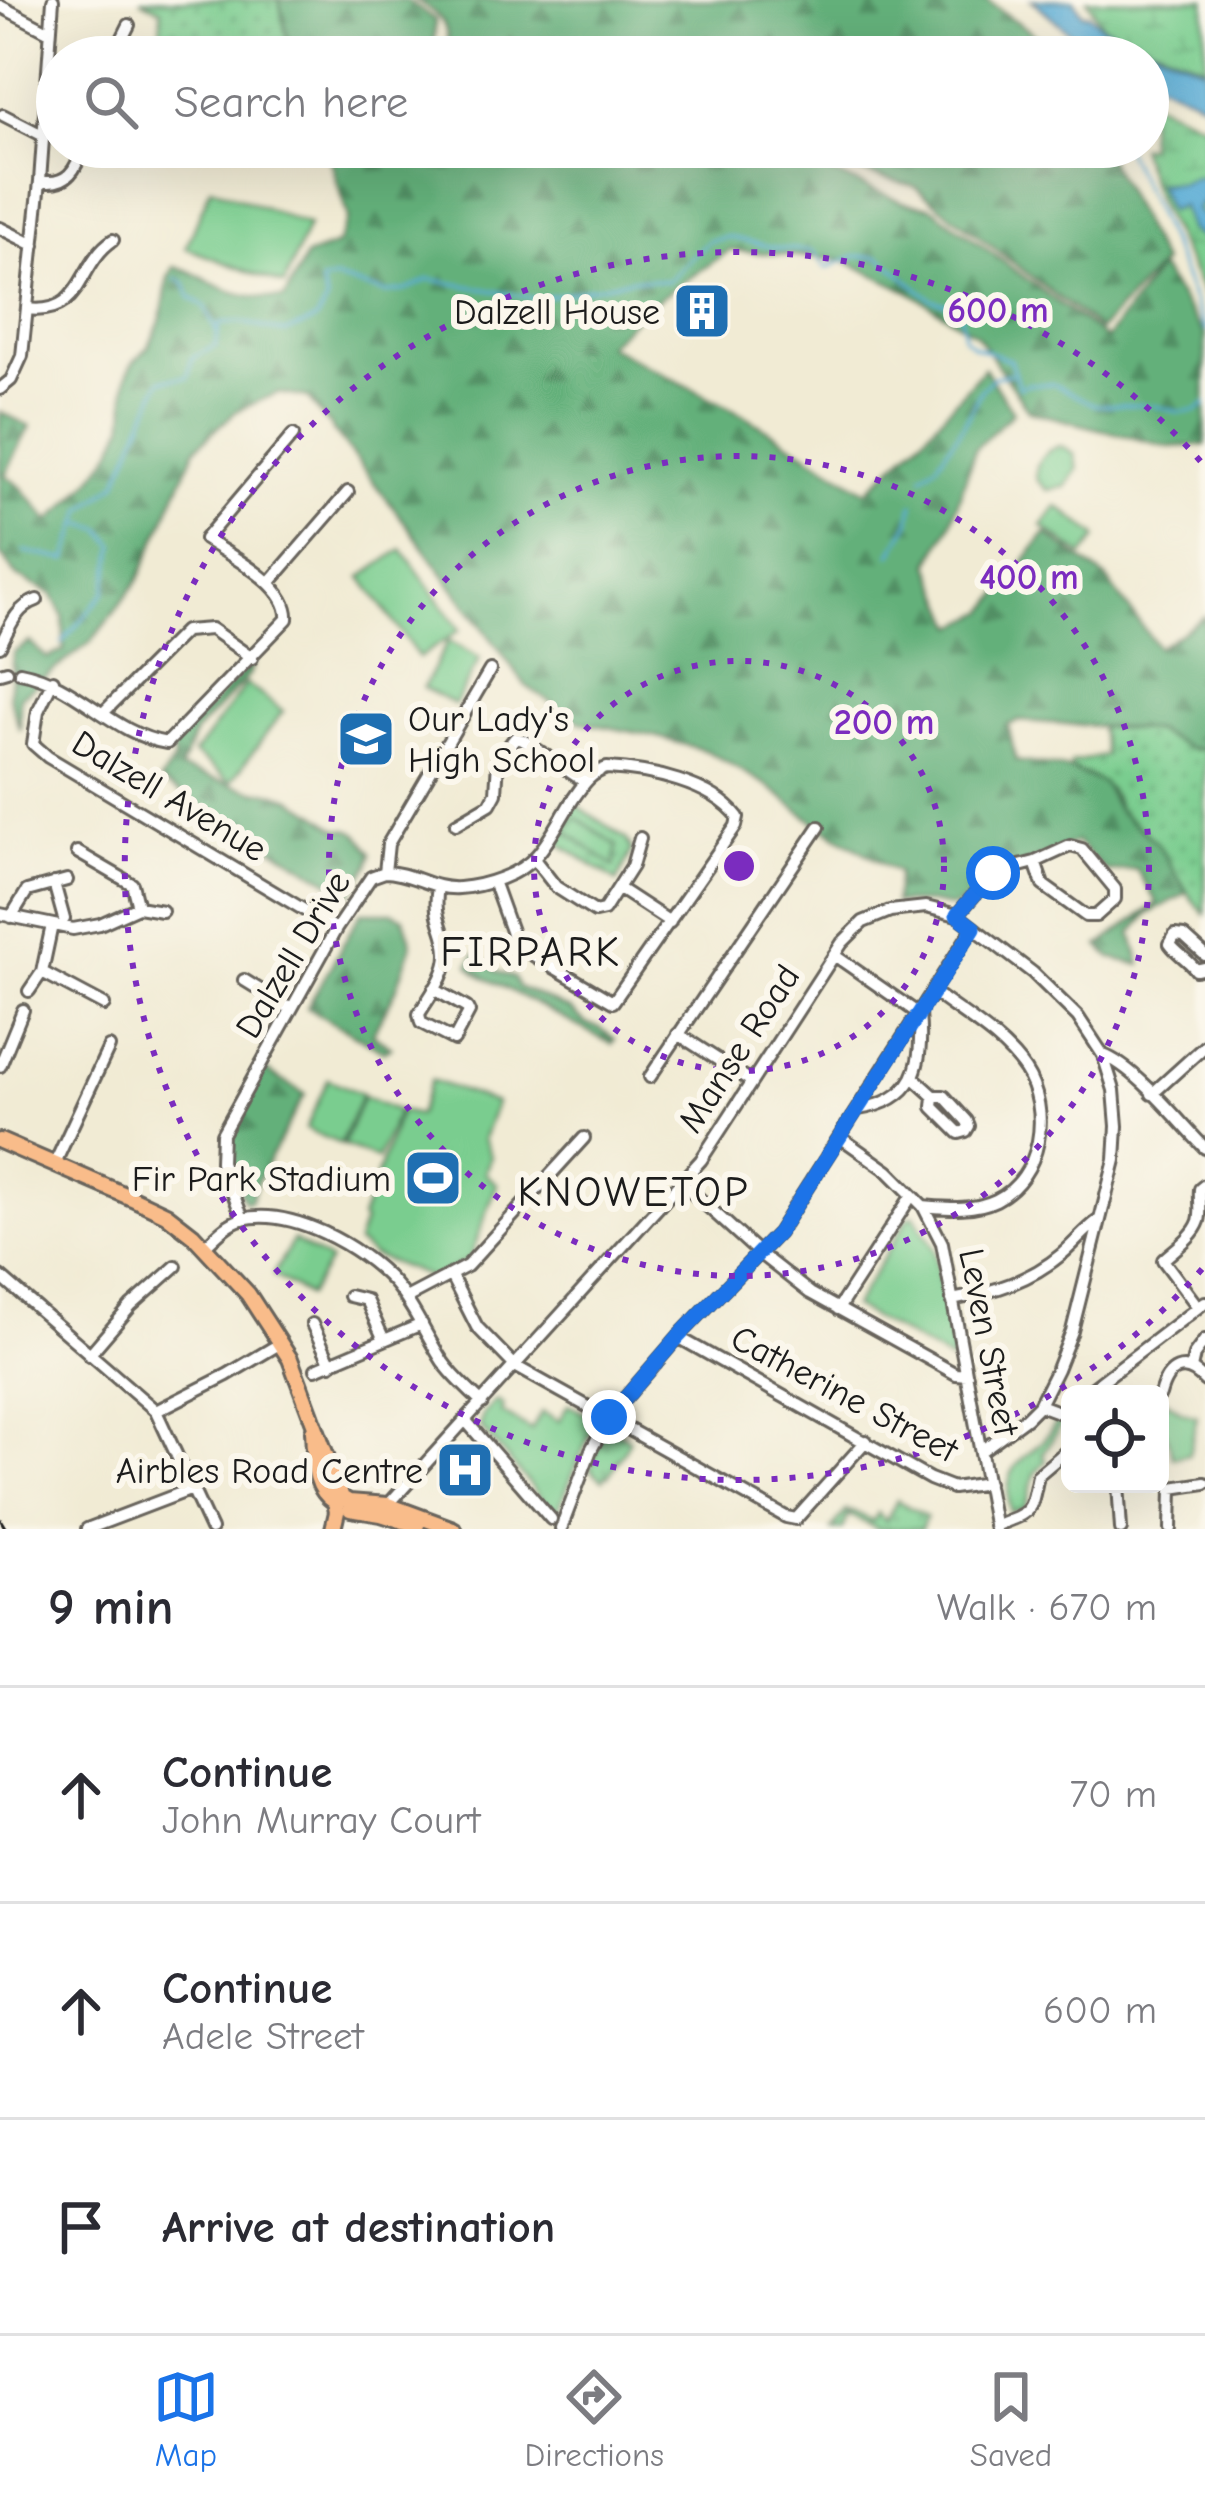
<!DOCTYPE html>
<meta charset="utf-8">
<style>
:root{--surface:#fff;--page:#f7f7f7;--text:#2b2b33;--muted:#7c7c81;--line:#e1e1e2;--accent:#1a73e8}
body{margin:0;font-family:"Comic Neue",sans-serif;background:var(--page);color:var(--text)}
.controls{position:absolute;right:36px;bottom:36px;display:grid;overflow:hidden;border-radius:18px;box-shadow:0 12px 48px #0002}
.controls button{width:108px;height:108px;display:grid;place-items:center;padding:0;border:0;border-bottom:3px solid var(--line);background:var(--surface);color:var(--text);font:60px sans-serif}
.stop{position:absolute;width:36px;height:36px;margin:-27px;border:9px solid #1a73e8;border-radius:50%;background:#fff}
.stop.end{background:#1a73e8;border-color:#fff;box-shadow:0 3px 12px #0008}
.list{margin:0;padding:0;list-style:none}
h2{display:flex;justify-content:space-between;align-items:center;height:156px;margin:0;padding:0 48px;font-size:51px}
h2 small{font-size:39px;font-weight:400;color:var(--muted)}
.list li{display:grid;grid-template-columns:78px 1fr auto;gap:36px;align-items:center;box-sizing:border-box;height:216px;padding:0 48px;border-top:3px solid var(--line)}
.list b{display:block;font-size:45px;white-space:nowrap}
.list p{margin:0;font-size:39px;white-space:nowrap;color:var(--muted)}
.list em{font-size:39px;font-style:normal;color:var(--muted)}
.icon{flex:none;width:66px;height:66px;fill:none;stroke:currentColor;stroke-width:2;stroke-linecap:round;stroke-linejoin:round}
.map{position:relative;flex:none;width:1205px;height:1529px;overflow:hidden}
.search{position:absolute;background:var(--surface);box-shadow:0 12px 48px #0002;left:36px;right:36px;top:36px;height:132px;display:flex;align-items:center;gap:30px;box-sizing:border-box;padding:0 42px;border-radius:66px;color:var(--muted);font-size:45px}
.sheet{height:804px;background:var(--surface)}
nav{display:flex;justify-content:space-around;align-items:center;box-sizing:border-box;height:168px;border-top:3px solid var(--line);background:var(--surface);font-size:33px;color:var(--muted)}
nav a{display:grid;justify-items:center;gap:6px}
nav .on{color:var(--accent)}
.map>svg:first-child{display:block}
</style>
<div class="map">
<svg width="1205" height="1529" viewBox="0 0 1205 1529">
<defs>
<pattern id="grass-dots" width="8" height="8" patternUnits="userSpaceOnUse" patternTransform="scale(3)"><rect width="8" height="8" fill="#7acd8f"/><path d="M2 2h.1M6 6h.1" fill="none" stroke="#69af7b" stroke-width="1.8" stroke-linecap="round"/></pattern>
<pattern id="forest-firs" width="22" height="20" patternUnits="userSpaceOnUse" patternTransform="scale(3)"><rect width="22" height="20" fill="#63b07a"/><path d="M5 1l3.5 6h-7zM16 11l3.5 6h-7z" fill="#518e63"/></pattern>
<pattern id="wetland-marsh" width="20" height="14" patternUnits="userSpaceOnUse" patternTransform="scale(3)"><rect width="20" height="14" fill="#7acd8f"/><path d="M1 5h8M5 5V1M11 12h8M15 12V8" fill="none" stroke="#69af7b"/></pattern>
</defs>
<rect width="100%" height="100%" fill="#fbf7ec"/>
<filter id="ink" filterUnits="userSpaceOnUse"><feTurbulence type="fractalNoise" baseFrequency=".00833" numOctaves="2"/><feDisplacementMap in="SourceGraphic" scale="24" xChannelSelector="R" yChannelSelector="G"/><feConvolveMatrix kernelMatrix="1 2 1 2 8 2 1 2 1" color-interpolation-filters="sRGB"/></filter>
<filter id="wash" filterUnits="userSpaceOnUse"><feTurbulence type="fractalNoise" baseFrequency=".004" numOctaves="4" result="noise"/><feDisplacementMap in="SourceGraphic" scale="48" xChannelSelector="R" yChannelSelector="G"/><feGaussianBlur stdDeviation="2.7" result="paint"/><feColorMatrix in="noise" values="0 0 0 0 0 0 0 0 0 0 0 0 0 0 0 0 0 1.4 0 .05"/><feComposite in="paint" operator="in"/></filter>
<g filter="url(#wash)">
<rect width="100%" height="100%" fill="#f1ebd4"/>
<path fill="url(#grass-dots)" stroke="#4b7456" stroke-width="3" d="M140 0H279L291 57H269L197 36 190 40 179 57H160L161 10Z
M1100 727 1153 731 1189 749 1205 750V914L1191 898 1156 842 1118 810C1114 784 1092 777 1070 768L1071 763 1105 755Z
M574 803 626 839 632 850 617 882 550 837Z
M619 1432 630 1440 609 1476 606 1475 603 1480 590 1469 604 1434 607 1435Z
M897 1500 926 1517 921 1529H878L849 1515 843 1529H832L847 1510 850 1515 852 1511 873 1521 878 1513 886 1521Z"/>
<path fill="url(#forest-firs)" stroke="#40664b" stroke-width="3" d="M279 0H406L435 20 434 57H292Z
M415 0H986L1067 57H448C449 23 443 17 415 0Z
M327 147H741L829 172 903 202 931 207 1106 339 1159 268 1205 335V445L1169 447 1029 411 976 334 910 292 843 260 730 250 647 307 607 345 746 416 867 491 927 433 984 368 1013 412 975 449 951 523 930 564 956 626 986 612 1046 533 1106 578 1158 648 1205 616V749L1188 748 1154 730 1019 721 1008 725 1016 761 1065 768 1103 783 1118 811 1157 843 1187 893 1148 914 1132 933 1141 965 1111 958 1099 946 1157 903 1136 869 1107 872 1076 842 1015 869H995L969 897 954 908 929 903H894L898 873 814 822 765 784 707 751 654 736 581 722 526 686 407 525 308 398 278 393 235 412 196 448 138 581 92 641 20 697V730L9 696 13 653 30 642 47 658 64 651 63 616 53 595 17 576 0 554V412L30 426 5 475 20 486 50 521C79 494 112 463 124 424 129 405 121 386 130 368 134 359 142 355 148 347 152 340 157 329 160 321 166 302 164 283 174 267 190 269 198 276 212 283 235 295 259 298 284 299L306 256 337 245 348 218Z
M765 147H1102L1162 263 1100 330 914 186Z
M254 661 249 675 195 733 180 769 258 792C286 788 316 815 339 829 357 827 363 840 372 853L369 865 351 894 160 781 174 760 172 745Z
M361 912H392L404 918 412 944 396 990 372 1034 391 1047 384 1051 307 1008Z
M476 954 496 971 514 978 518 987 571 1010 586 1024 598 1027 615 1039 612 1044 478 974 469 965Z
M265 1070 305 1094 259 1178 250 1201 245 1202C240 1191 232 1179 229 1167 221 1133 250 1098 265 1070Z"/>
<path fill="url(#wetland-marsh)" stroke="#4b7456" stroke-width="3" d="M1087 0H1205V66L1104 27Z
M1148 100 1205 125V297L1157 202 1139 147H1148Z"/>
<path fill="#7acd8f" stroke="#4b7456" stroke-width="3" d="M211 187 308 225 284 285 186 248Z
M1061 446 1074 454 1078 469 1066 487 1048 490 1037 480C1033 463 1044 449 1061 446Z
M1057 506 1096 535 1097 538 1083 556 1042 526Z
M402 549 460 630 419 658 362 577Z
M448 641 480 658 455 705 423 688Z
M246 684 283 711 231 782 194 754Z
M576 817 617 846 614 867 566 831Z
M328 1079 362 1094 340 1144 306 1129Z
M431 1080 496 1103 483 1139 491 1156 485 1173 497 1184 470 1259 434 1279 372 1255 357 1243 364 1221 361 1219 400 1111 418 1115Z
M363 1096 398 1111 377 1159 343 1145Z
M914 1215 934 1249 955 1363 853 1307 908 1218Z
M293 1240 329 1261 308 1296 273 1275Z
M497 1400 503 1406 501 1412 531 1430 542 1412 559 1421 568 1405 590 1416 593 1426 556 1515 480 1427 483 1414Z
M1166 1400 1182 1412 1197 1416 1189 1454 1173 1458 1166 1433 1160 1426Z
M1069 1413 1043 1454 1046 1461C1027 1478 1035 1488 1024 1508L1010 1512C999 1453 1038 1461 1060 1416Z"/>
<path fill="#59acd5" stroke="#3a6478" stroke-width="3" d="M1032 0H1074L1083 14H1089L1103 27 1205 68V103L1148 78V57H1098Z
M1196 177 1205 179V199L1196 210 1205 218V241L1189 230 1181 206 1168 211 1157 184 1180 183Z"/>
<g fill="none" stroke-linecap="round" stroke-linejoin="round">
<path stroke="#59acd5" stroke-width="3" d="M1124 147 1173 250 1205 330
M175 278 184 282 190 297 205 306 216 331
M922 476 937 464 964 424 981 390 994 377 1011 374
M896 547 891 554 910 522 913 504
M24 551 67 560 84 509 117 483 161 380 188 377 192 358 216 346 219 324 241 322 285 333 316 320 327 301 321 282 336 279 385 293 407 290 429 279 538 299 632 279 668 281 709 241 728 237 776 248 813 251 826 268 855 256 880 257 931 299 960 308 964 338 974 346 1010 360 1019 388 1027 384H1053L1095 405H1151L1179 412 1197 410 1205 404
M62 643 105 592 115 546 102 529 79 523"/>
</g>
</g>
<g filter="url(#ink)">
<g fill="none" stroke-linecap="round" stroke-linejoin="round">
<g stroke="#67645c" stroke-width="16">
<path id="minor" d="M0 6 50 32
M113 57 129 25
M3 115 44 136
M40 181C66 186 77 171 82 147
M0 228 34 245
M27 309C85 316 76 265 113 240
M0 389 11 380 22 356 40 181 53 0
M270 582 348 492
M0 646C9 628 16 607 37 600
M20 672C78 683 111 734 167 743L287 619C290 585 230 556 205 539L293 435
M0 673 7 671
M53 680 38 711 33 744 48 757 336 929
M103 713 185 631 211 629 252 658
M456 824 490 804 496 793 498 760 515 738 523 740 585 782
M77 852 132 884 138 907
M534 859 556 887 595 912 604 910 618 888 670 922
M385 872C411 872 432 890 459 888 484 886 520 875 537 855 551 839 561 818 573 799 583 785 590 773 607 768 648 770 712 783 738 817L736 826 613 1002 516 945 493 881
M54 883 64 919
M618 888 632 866 640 838
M0 914 73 929 100 924 138 907 162 911
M957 915 993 873 1035 862 1070 846 1082 849 1115 889V899L1096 916H1086L1043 885 1035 862
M11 917 27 891 67 880
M52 925 42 972 104 1005
M834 955 919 1014C924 1065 916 1101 858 1109
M1205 955 1184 936 1175 935 1170 944C1177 954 1188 959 1196 970L1205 968
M244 980 291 1009
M434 989 467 1008 469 1012 454 1040 421 1023 419 1014C429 997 448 974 447 953 446 926 432 921 438 887
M29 991 42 972
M678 1034 751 1081
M1103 1055C1136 1067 1179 1122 1205 1148
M0 1066 23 1010
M650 1077 819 827
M913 1077 934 1096 933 1107 959 1133 966 1131
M1152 1094 1205 1046
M934 1096H944L967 1121 969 1126 966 1131
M840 1137 888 1171 923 1206 942 1243 995 1529
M55 1163 109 1047
M682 1183 759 1253 810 1293 956 1374 967 1375
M923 1206C948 1208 973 1211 996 1200 1042 1177 1052 1111 1025 1070 1003 1037 964 1016 933 992
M243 1219 221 1162 222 1134 336 929 371 877 385 872 388 844 490 670
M204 1247C215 1237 227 1223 242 1219 291 1207 362 1247 393 1282 414 1306 426 1336 443 1362 454 1378 469 1390 482 1403
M0 1276 156 1411 211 1529
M451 1276 477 1327 515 1366 786 1517 796 1519
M349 1296 366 1300 384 1340
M406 1298 467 1266 584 1138
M952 1300C993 1292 1030 1281 1062 1254 1075 1243 1085 1230 1099 1220
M1198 1307 1163 1260C1175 1249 1194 1236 1199 1221 1202 1211 1199 1200 1200 1189L1205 1185
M838 1309 912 1195
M312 1324 331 1364
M678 1337 930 1479 953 1488 987 1483
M89 1355 131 1306 176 1266
M316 1369 422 1324
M1191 1369 1194 1355 1205 1340
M1085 1394 1205 1302
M1160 1395C1167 1368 1184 1358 1205 1381
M1039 1405 1058 1412 1070 1406
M156 1411 227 1375 281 1343
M466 1421 551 1519
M1118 1484 1121 1529
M388 1505 701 1160 842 943 863 922 890 911 926 907 957 915 1033 973 1078 1017 1103 1055 1114 1090 1117 1126 1115 1160 1072 1331 1057 1369 1039 1405 1026 1418 981 1451
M796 1519 866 1441
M994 1526C1033 1511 1030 1514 1038 1475L1070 1448
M87 1529 192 1489
M561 1529 591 1450 609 1417 678 1337 778 1233 973 928
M1171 1529 1172 1488 1205 1483"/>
</g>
<g stroke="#67645c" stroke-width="20">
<path id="major" d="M0 1141 132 1198 166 1214 193 1235 248 1294 290 1359 342 1498
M313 1431C315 1456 311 1487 335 1502
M342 1498 349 1502 388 1505 453 1529
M350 1509 381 1514 417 1525
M333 1529 337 1512 335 1502"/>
</g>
<use href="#minor" stroke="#fff" stroke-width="10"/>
<use href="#major" stroke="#f9bc8a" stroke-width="14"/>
<path stroke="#1c1c1c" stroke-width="3" d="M0 1519 6 1529"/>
</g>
</g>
<g fill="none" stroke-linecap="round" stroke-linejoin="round" filter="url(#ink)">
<path stroke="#1a73e8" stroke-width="15" d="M609 1417 678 1337 778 1233 974 928 957 915 993 873"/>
</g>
<g fill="none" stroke="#7b2cbf" stroke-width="6" stroke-dasharray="6 12">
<circle cx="739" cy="866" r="205"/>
<circle cx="739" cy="866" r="410"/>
<path d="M1202 1269A614 614 0 1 1 1202 463"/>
</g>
<defs>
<g id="building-square" transform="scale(3)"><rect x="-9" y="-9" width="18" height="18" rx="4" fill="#1f6fb2" stroke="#fbf7ec"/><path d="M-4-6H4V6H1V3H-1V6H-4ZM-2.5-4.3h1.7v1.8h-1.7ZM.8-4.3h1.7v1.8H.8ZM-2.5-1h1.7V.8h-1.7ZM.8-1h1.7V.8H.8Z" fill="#fff"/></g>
<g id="school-square" transform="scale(3)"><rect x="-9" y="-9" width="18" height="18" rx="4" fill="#1f6fb2" stroke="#fbf7ec"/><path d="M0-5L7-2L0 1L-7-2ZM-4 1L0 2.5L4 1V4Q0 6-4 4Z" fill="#fff"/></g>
<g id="stadium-square" transform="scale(3)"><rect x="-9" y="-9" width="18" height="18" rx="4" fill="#1f6fb2" stroke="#fbf7ec"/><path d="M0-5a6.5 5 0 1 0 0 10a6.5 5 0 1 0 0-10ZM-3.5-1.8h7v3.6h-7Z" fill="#fff"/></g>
<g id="hospital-square" transform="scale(3)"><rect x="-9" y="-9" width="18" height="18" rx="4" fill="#1f6fb2" stroke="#fbf7ec"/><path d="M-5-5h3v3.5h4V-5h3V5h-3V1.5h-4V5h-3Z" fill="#fff"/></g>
</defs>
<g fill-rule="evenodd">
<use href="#building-square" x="702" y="311"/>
<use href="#school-square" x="366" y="739"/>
<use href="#stadium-square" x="433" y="1178"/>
<use href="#hospital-square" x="465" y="1470"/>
</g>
<g text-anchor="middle" stroke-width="12" stroke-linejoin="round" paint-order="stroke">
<g font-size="36" fill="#1c1c1c" stroke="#fbf7ec" text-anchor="end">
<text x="660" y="324">Dalzell House</text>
<text x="408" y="731" text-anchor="start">Our Lady's<tspan x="408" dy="41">High School</tspan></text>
<text x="391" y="1191">Fir Park Stadium</text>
<text x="423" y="1483">Airbles Road Centre</text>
</g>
<g font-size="36" fill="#1c1c1c" stroke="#fbf7ec">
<text transform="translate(170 795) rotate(31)" y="13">Dalzell Avenue</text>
<text transform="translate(292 954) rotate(-59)" y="13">Dalzell Drive</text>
<text transform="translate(738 1048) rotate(-57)" y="13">Manse Road</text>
<text transform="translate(990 1342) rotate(79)" y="13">Leven Street</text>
<text transform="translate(845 1393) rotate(28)" y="13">Catherine Street</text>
</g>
<g font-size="42" letter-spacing="3" fill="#1c1c1c" stroke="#fbf7ec">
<text x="531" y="966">FIRPARK</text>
<text x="634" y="1206">KNOWETOP</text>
</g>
</g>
<circle cx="739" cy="866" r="18" fill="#7b2cbf" stroke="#fbf7ec" stroke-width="6"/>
<g font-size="36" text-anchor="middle" font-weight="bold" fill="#7b2cbf" stroke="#fbf7ec" stroke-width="12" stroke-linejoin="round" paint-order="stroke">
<text x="998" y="322">600 m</text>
<text x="1029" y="589">400 m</text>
<text x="884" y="734">200 m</text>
</g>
</svg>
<div class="controls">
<button><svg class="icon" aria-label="locate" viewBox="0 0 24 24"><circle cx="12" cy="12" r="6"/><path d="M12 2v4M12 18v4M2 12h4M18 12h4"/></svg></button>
</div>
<div class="stop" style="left:993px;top:873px"></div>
<div class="stop end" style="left:609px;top:1417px"></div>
<div class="search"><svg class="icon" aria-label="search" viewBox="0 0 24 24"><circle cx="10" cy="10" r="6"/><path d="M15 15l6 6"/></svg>Search here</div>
</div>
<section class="sheet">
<h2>9 min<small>Walk · 670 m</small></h2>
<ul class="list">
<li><svg class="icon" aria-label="ahead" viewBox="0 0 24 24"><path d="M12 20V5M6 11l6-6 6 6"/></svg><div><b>Continue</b><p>John Murray Court</p></div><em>70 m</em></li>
<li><svg class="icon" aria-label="ahead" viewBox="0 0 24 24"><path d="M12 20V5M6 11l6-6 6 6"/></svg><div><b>Continue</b><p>Adele Street</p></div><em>600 m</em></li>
<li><svg class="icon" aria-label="arrive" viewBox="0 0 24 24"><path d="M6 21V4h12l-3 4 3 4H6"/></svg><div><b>Arrive at destination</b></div></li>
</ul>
</section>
<nav>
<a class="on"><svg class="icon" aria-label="map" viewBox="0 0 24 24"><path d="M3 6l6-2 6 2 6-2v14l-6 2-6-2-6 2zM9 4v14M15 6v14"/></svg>Map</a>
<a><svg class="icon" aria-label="directions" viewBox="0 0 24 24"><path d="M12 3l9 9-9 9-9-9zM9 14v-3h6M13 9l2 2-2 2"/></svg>Directions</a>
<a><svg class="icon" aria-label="saved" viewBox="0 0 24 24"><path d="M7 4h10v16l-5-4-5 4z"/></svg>Saved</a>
</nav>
